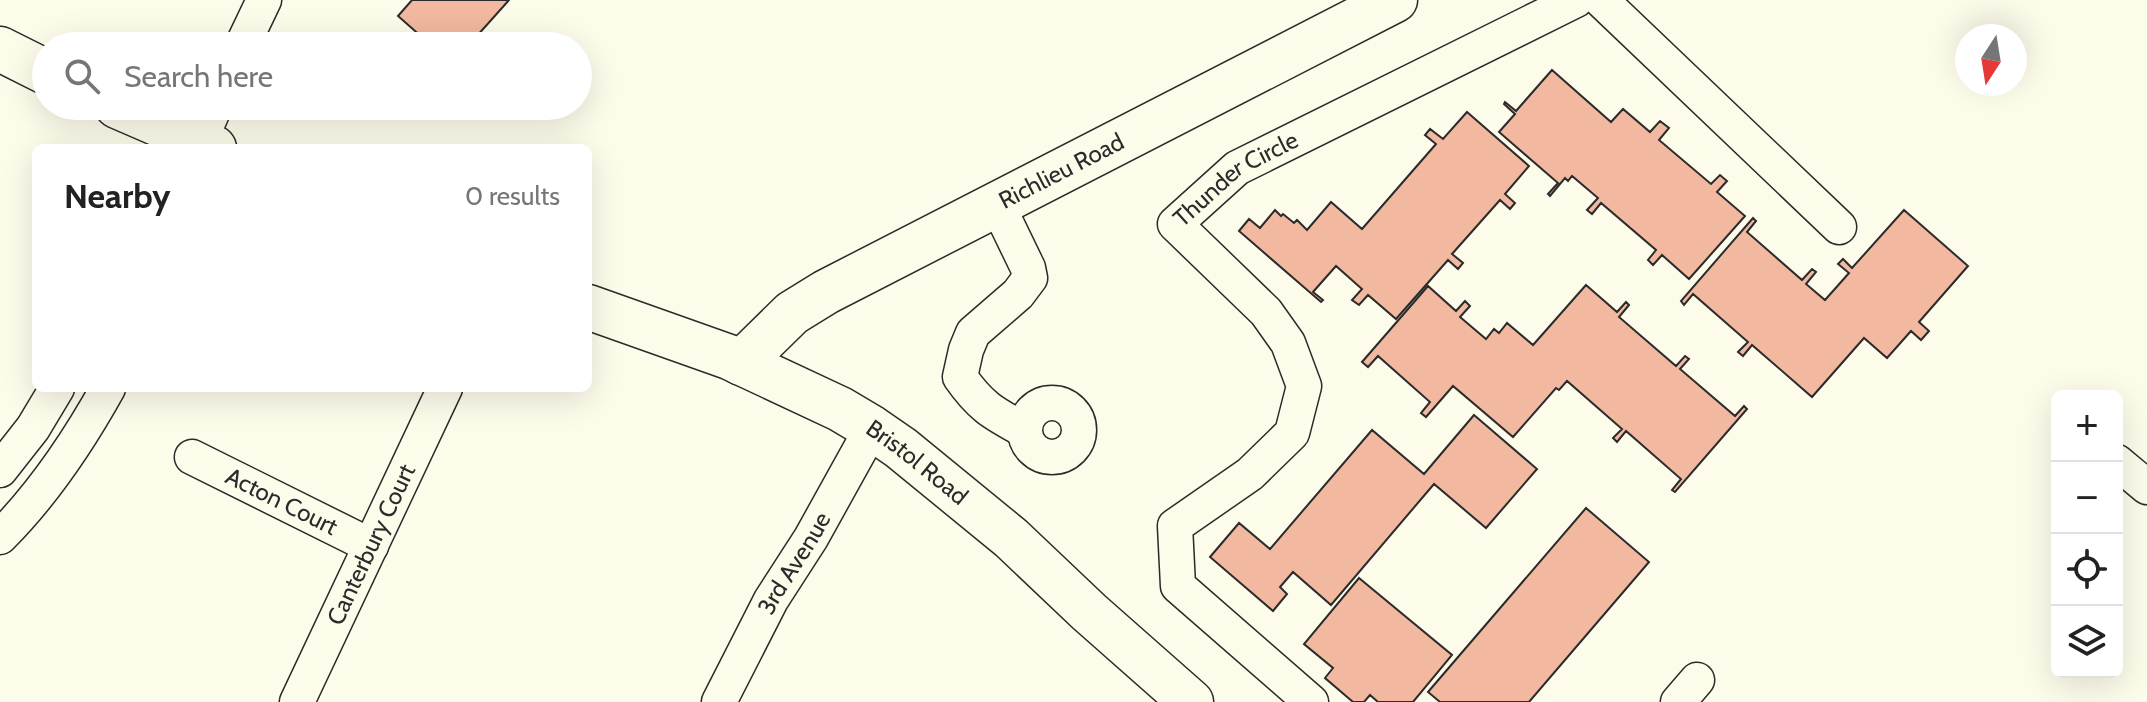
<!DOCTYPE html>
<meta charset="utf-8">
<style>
:root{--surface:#fff;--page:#f6f6f6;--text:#222;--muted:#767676;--line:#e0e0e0}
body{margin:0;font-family:Cabin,sans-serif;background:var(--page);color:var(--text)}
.controls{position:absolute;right:24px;bottom:24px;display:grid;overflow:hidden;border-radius:12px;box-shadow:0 8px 32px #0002}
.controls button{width:72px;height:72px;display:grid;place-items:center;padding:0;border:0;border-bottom:2px solid var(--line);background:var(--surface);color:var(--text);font:40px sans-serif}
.compass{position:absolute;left:1955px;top:24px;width:72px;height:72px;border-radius:50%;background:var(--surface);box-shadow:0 8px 32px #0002;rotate:192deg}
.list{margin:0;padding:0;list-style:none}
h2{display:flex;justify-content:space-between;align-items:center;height:104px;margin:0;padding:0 32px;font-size:34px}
h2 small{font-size:26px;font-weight:400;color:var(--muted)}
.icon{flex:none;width:44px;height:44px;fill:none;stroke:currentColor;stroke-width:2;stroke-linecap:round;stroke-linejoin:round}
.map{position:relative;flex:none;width:2147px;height:702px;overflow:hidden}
.search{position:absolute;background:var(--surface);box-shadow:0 8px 32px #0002;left:32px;top:32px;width:560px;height:88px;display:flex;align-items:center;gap:20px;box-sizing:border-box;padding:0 28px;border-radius:44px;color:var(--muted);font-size:30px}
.panel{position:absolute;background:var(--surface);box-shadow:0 8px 32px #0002;left:32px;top:144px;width:560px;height:248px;border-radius:12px}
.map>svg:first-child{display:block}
</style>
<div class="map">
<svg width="2147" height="702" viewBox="0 0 2147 702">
<rect width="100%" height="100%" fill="#fdfbea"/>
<path fill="#f2b8a0" stroke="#2b2b2b" stroke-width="2" d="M412 0H509L468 46H432L398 16Z
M1552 70 1611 122 1623 109 1650 132 1660 121 1669 128 1659 140 1711 184 1720 175 1727 181 1717 192 1745 216 1689 279 1662 255 1653 265 1648 260 1656 250 1601 203 1592 214 1587 210 1598 198 1572 176 1568 181 1565 178 1550 196 1548 194 1558 183 1499 132 1515 114 1504 104 1505 102 1516 111Z
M1467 112 1529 166 1505 194 1515 203 1510 209 1500 200 1452 254 1463 263 1458 269 1448 260 1396 319 1368 295 1359 305 1352 300 1362 289 1336 266 1313 292 1323 300 1321 302 1239 231 1249 219 1260 228 1275 210 1281 216 1283 214 1294 223 1297 220 1307 230 1331 202 1362 229 1436 144 1425 135 1430 129 1443 139Z
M1904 210 1968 266 1919 322 1929 331 1921 340 1911 331 1887 358 1864 338 1812 397 1752 345 1743 356 1738 352 1748 342 1693 294 1684 305 1681 301 1753 218 1756 221 1747 232 1802 280 1812 269 1816 272 1806 284 1825 300 1849 273 1838 264 1843 259 1852 268Z
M1586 285 1617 312 1626 302 1629 305 1619 317 1676 366 1685 356 1689 359 1680 369 1735 416 1744 406 1747 409 1675 492 1672 490 1681 479 1626 431 1617 442 1613 438 1622 429 1567 381 1559 390 1556 388 1513 437 1453 386 1426 417 1421 413 1430 402 1378 356 1368 367 1362 362 1428 286 1456 311 1465 301 1470 306 1460 317 1486 339 1494 329 1499 333 1507 323 1533 345Z
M1474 415 1537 469 1486 528 1434 484 1331 605 1293 572 1280 587 1287 594 1273 611 1210 557 1239 523 1270 549 1372 430 1424 474Z
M1586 508 1649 562 1529 702H1440L1428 692Z
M1359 578 1452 655 1413 702H1378L1370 695 1364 702H1353L1325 678 1333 668 1304 644Z"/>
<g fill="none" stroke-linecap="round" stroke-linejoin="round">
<g stroke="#2b2b2b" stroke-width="37">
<g id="minor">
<path d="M1601 0 1839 227"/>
<path d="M242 46 264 0"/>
<path d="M197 148 215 106"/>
<path d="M997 204 1028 268 1030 278 1018 294 973 333 966 350 960 377C981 407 993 413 1024 430"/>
<circle cx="1052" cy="430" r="27"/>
<path id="s1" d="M192 457 371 546"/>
<path d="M2117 462 2147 487"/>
<path d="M0 470 33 428 57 388"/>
<path d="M0 537C44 493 78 442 108 388"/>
<path id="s2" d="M297 702 445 388"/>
<path id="s3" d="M719 702 771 600 811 538 872 428"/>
<path id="s4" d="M1311 702 1178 586 1175 526 1250 474 1292 433 1304 386 1288 343 1266 312 1175 224 1237 168 1576 0"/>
<path d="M1678 702 1697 680"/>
</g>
</g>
<g stroke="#2b2b2b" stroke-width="47">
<g id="major">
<path d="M0 49 46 72"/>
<path d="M117 106 214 148"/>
<path id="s5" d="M588 307 729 357 840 409 872 428 901 448 1011 538 1089 612 1191 702"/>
<path id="s6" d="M741 363 792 313 826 292 1395 0"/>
</g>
</g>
<use href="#minor" stroke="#fdfbea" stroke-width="34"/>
<use href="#major" stroke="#fdfbea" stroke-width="44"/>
</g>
<g text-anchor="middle" stroke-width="6" stroke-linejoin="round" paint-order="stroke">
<g font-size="24" fill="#2b2b2b" stroke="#fdfbea">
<text dy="8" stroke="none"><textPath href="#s6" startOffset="376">Richlieu Road</textPath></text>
<text dy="8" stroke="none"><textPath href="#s4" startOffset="722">Thunder Circle</textPath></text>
<text dy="8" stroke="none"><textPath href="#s5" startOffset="366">Bristol Road</textPath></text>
<text dy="8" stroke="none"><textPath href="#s1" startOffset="100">Acton Court</textPath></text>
<text dy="8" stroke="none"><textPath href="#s2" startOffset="174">Canterbury Court</textPath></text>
<text dy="8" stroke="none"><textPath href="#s3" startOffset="158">3rd Avenue</textPath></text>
</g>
</g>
</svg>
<div class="controls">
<button>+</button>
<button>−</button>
<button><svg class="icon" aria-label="locate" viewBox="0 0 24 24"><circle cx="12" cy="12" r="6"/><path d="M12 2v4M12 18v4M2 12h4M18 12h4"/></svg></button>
<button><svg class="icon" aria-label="layers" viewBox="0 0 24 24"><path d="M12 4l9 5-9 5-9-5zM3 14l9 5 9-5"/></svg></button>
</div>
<svg class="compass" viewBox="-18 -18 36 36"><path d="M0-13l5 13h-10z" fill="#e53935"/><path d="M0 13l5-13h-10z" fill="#767676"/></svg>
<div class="search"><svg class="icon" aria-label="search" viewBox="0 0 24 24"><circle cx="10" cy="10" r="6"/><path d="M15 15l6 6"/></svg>Search here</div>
<section class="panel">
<h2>Nearby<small>0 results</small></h2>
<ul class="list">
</ul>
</section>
</div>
